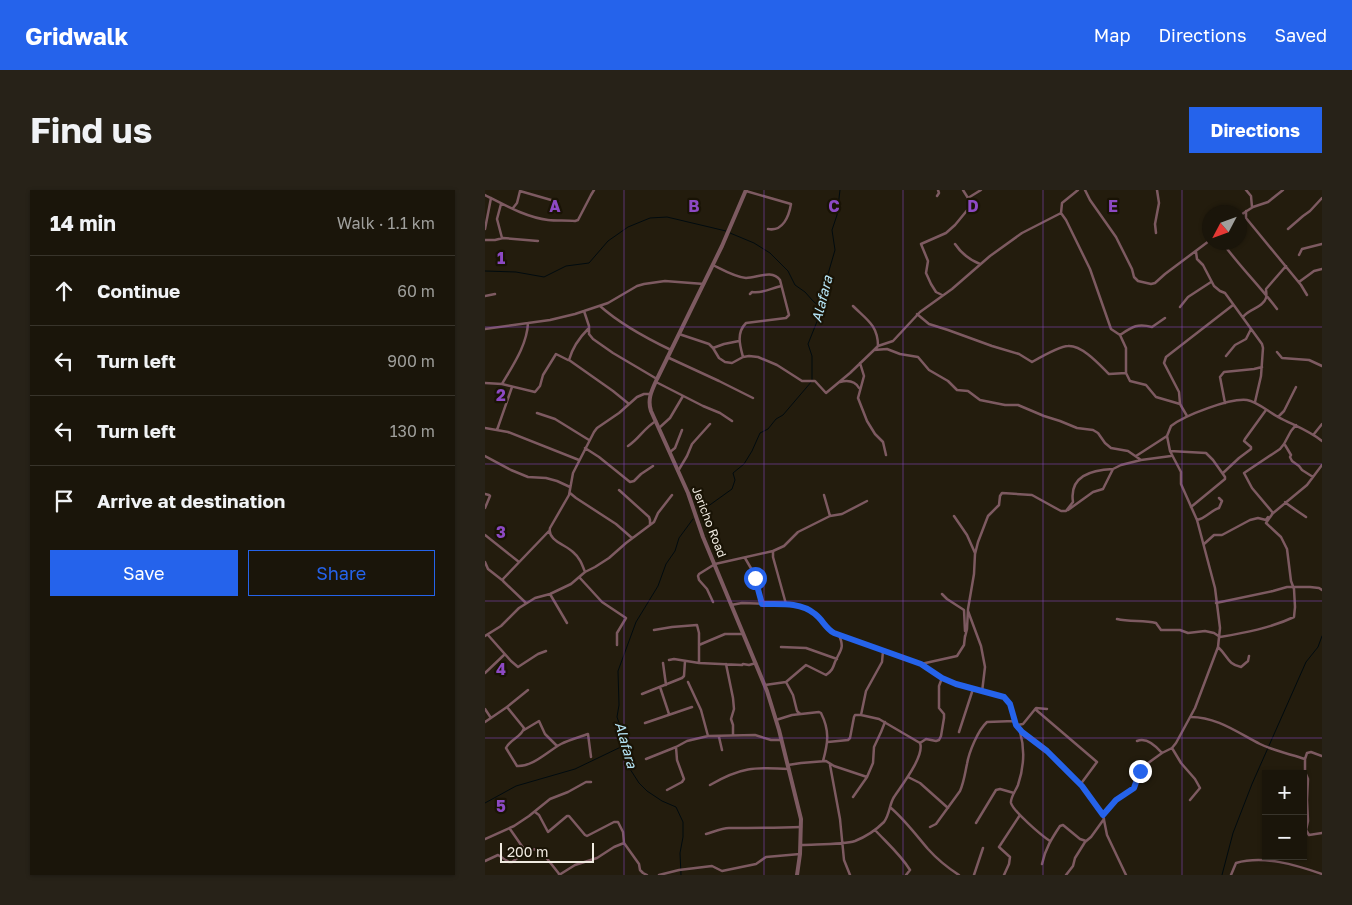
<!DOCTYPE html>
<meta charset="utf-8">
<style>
:root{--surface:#1a150a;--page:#272218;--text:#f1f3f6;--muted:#9f9f9c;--line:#38342b;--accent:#2563eb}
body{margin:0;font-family:"Golos Text",sans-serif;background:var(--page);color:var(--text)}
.controls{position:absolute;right:15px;bottom:15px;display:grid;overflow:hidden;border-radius:0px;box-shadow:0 1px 4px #0004}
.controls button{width:45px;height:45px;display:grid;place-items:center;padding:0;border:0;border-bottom:1px solid var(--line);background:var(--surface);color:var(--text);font:25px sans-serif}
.compass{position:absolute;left:717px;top:15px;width:45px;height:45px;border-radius:50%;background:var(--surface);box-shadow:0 1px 4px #0004;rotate:229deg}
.scale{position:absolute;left:15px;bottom:12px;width:94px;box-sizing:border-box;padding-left:5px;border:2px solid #f0ebe1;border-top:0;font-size:14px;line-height:18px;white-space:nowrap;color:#f0ebe1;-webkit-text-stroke:4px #191305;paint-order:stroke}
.stop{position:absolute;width:15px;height:15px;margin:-11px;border:4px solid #2563eb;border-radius:50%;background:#fff}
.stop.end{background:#2563eb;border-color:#fff;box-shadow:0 1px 5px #0008}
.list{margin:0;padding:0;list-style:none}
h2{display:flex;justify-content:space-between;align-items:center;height:65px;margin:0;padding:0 20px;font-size:21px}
h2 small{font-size:16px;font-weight:400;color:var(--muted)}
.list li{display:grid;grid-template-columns:32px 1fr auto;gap:15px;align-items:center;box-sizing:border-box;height:70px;padding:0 20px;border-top:1px solid var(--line)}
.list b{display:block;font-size:19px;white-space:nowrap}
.list em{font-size:16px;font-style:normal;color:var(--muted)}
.actions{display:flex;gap:10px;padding:15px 20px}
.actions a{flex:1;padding:11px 0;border:1px solid var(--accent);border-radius:0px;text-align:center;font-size:18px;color:var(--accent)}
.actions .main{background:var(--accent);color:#fff}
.icon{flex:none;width:28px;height:28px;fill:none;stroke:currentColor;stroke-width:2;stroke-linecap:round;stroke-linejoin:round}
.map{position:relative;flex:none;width:837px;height:685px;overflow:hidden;border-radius:0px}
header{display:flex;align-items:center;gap:30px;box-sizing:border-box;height:70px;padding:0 25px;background:var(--accent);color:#fff}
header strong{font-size:24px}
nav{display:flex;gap:28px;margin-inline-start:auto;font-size:18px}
.intro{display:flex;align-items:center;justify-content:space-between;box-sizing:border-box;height:120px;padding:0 30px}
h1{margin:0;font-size:35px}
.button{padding:12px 22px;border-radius:0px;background:var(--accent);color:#fff;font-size:18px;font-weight:700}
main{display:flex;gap:30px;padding:0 30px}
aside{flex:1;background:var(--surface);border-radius:0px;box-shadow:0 1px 4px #0004}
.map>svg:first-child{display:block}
</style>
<header>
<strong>Gridwalk</strong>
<nav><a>Map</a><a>Directions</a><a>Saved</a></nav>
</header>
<div class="intro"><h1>Find us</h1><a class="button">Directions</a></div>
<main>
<aside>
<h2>14 min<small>Walk · 1.1 km</small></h2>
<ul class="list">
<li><svg class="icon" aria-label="ahead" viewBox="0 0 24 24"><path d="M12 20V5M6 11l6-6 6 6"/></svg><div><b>Continue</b></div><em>60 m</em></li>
<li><svg class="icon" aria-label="left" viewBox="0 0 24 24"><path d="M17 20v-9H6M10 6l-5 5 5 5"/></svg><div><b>Turn left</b></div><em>900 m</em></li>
<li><svg class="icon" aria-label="left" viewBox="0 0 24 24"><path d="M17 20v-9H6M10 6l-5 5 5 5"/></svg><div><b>Turn left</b></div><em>130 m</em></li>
<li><svg class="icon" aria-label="arrive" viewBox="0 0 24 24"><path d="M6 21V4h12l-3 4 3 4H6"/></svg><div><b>Arrive at destination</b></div></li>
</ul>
<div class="actions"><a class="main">Save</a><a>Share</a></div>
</aside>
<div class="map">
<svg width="837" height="685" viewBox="0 0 837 685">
<rect width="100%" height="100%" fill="#231c0d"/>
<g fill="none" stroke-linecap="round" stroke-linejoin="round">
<path stroke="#010b0f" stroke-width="1" d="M245 43 269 53 285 63 303 81 310 95 320 102 328 111 335 117
M0 81 31 82 59 87 81 76 104 73 123 51 143 37 165 28 182 27 241 41
M215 322 247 299 250 290 248 283 259 274 267 261 275 243 283 239 291 229 298 225 327 191V166L323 154 335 124 336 108 350 60 347 40 352 25 355 0
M0 613 31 596 90 579 140 555
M196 685 195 663 198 647V632L191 617 177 611 162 601 154 593 145 579 139 547 132 527 134 515 133 481 151 432 173 396 181 374 190 361 194 348 208 329
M737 685 748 643 767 594 821 472 833 457 837 446"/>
<path stroke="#7d5a61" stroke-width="2.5" d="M600 0 605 10 631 47 647 79 649 87 653 91 666 94 670 93 680 84 724 51
M761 0 766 6 767 17
M35 1 73 12
M261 1 306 14C304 26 298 42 283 39
M0 5C20 15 40 27 63 30 72 31 81 30 90 31L93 30 106 5 109 0
M452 6 454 3 453 0
M483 8 496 0
M16 14 12 29 17 48
M28 18 32 13 35 1
M761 21V28L816 95 822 105
M576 23 581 30 605 79 626 139 635 145 641 158V183L645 191 661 195 671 207 695 214 702 226
M754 26 768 17 783 12 798 0
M0 39 6 8
M803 39 818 26 825 21 837 8
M671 43 670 34 674 13 672 0
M0 50H10L18 48 53 51
M737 52C754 76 775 96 792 119
M470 54C476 63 485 70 495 74
M711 62 712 69 718 75 729 96 735 101 740 103 777 154 778 158 776 186 770 212
M814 65 817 59 837 54
M228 75C238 80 250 87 261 88 272 88 287 79 295 90L304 125 301 128 261 133C251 143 255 156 258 167
M814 92 829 81 837 79
M265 104 267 102C277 104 287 98 296 96
M457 105 451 102 446 94 441 83 443 71 436 54 461 43 470 35 484 18 483 8 478 0
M0 106 10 104
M115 116C134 133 163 149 186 160
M368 116C381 129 393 135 393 156
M695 117 703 107 726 92
M99 121 104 136V144L108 149 128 163 172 189
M432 124 444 134 463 140 507 156 534 164 547 172C554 168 576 156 583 156 597 155 614 174 624 184L641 183
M758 127C763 119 778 118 781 108 782 105 781 102 781 99L801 76
M0 139 65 130 90 124 123 113 152 96 159 94 180 91 219 94
M103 139C95 147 87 159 84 170L128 201 144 214
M194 144 224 154 228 158 234 168 240 172 247 173 258 167 264 166 273 167 292 175 317 191H330L341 203 365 183 389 160 393 156 408 151 435 122 467 99 505 66 537 43 576 23 577 13 593 0
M635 145C647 137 652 133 667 137L680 128
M228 158 239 154 254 151
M389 160 402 159 415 164 433 167 444 180 463 191 472 200 483 201 495 210 520 215H533L559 226 575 231 592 238 608 240 613 243 620 253 626 258 643 261 656 270 686 266
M792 162 797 168 824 170 837 176
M741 166 750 155 761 149 766 139
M182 167 234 191 268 208
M375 173 379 186 373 208 382 231 390 244 398 252 401 265
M171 192 218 216 235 223 247 231
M355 192C363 190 370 191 374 198
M0 193 17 194 50 202 55 196 58 185 71 164 83 170
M17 194C28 175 42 155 43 133
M740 213 735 187 739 182 769 179 777 177
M695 214 694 202 679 173 681 167 748 115
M52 223 70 229 104 250
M793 227 799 221 811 197
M0 238 23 242 94 270
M174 238 185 228 198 206
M12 240 27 197
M829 244 837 234
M800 255 806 265 805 267 807 271 814 276 817 280 828 287
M143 256C154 249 159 238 171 231
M100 258 114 267 145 292 149 291 156 284 168 276
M685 261 721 263 728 270 740 287V289L706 317
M185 262 190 258 197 240
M0 266 26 280 43 287 61 288 72 291 85 297
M651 266 682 246
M193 281 202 266 207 254 225 234
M738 283 754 268 766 259V257L759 251 760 249 781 220
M134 300 164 327 165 330V334
M85 303 91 308 131 334 147 348
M0 304 4 305 5 306 0 318
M339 305 345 326
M800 312C807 318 814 322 821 327
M583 320 608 302 618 299 628 279 636 275 656 270
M788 323 767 298 759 283 795 259 799 254 806 241 811 235
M787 324 822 295 837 275
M469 326 482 345 490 363
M712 330C721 328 725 321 734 318L737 311 734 308
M0 345 34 372
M719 354 729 345H737L765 330 773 328 781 330 783 327
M260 368 267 380 277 413
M0 372 3 379 17 390
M100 382C97 374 95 368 88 362 81 355 62 350 65 338L84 305 88 283 109 242 112 238 134 223 152 207 159 204H165
M95 388 117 412 141 428 132 443V455
M65 404 82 433
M457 404 462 409 479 420 480 441
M228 412 222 399 214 390 213 386 214 384 230 374 288 361
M41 413 18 391V389L64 341
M731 413 788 401 802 397H825L834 398 837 400
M301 414 288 367V361L299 356 313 342 345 326 357 324 382 311
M246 415 257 413 310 415 323 420 330 424 338 434 349 443 436 474 457 488 471 494 519 507 522 510 525 514 529 531 531 535 537 542 561 561 597 596 618 625 622 645 641 685
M483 421 496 456 500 477 497 502
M632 429C645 432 659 430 671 433L676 440H695L703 443 720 441 729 443 735 447C759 443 786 438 809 427L810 417 809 399 806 391 802 359 796 347 781 333 788 323
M169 440 187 437 212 435 214 443V473
M3 445 26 471 33 477 53 464 61 461
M0 446 16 436 34 418 50 408 65 404 86 394 100 382 110 377 124 368 141 353 169 332 173 323 187 305
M480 447 482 439 483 419 489 384 490 364 493 352 503 326 514 315 515 306 517 303 547 305 576 321H581L588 312C584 286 606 280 628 279
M214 455 240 444H258
M296 457 321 458 352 469
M733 457C743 466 742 474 756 477L763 471 764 466
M184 470 189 469 214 473 257 475 258 474 264 475 271 473
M178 473 181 495
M241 474 248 508 249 519 246 529 248 535V545
M436 474 472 466 479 455 480 446
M0 483 20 464
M203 492 216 520 223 546
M301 492 308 505 312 521 315 524
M280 495 301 492 321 475 341 485C347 481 348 478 350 472 355 460 360 459 354 445
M175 497 184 524
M157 504 197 488 199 486 200 471
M22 517 39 538C37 547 25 549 21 558L32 576C48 577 63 561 76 554 84 550 95 547 103 544L106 567
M0 519 6 528
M550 519 612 572 595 595
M706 527C732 527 753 543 775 554 789 561 805 564 820 569L822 563 826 562 837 566
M291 530 307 525 334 522 336 523C345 541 343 553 338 571
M0 532 22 517 43 500
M160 533 207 517
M532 535 538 534 551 518 562 519
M39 540 54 531 60 544 72 556
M474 542 488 499
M535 542C540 559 539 577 533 595 531 600 525 608 526 613 528 621 557 646 565 651
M234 547 237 560
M652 551C661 547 671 556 677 563
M343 552 363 550 365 548 369 527 370 525H376
M435 553 441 549 451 551 454 550 456 546 459 528V524L454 518V496L457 488
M687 558 696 573 710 589 715 598 705 610
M161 569 191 557 202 551 223 546 270 545 286 550H296
M820 569V582L823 589 822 610 823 631 821 640 824 645 837 643
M303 575 316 573 341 571 349 576 382 587 368 607
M345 575 355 629 359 670 365 685
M382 587 388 573 389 557 396 542 400 532
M423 587 435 593 463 618
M225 595C256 577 269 577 304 579
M182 600 197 592 199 589 192 570 191 557
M406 618C420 630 431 645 443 659 452 669 463 678 474 685
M50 622 54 625 63 642 82 626H84L100 645 102 646 129 632H133L138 642 139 653 154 674 155 680 158 683 162 685
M618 625 631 609 649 598 655 581 659 576 677 563 687 558 691 553 710 518 733 457 735 438 730 398 712 330 696 294V282L685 261 682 246 686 236C700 225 745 208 762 210 771 211 784 222 793 227 808 235 823 240 837 251
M491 633 511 600 515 599 529 603
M445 637 451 634 475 601C479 592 480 583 482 574 484 562 493 540 502 532L529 531
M25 639 41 662
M390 640C402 653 416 665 425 680L421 685
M221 644C228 642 237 638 244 638 268 638 292 638 316 637
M0 649 29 636 44 626 65 609 83 602 101 592H106
M316 655C330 654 358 655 370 651 380 647 391 640 399 632 405 624 404 615 409 607 416 596 440 566 435 553L394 529 376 525 381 501 397 472 398 461
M0 671 13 665 24 672H27L41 662 51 659 56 661 75 685
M557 674C560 659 567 648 575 636L578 635 595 649 601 651
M74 685 90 675 112 668 129 657 139 653
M174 685 194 680 227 676 237 681 271 674 281 667 315 664
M489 685 498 658
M519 685 524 674 525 667 514 657 535 625
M581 685 588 676 590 668 600 652 606 647 619 629
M746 685 751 673C779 665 811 675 837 684"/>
<path stroke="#7d5a61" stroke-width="4" d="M261 0 237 56 172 189C167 200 162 209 166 221L203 303 218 347 282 501 294 540 316 629 315 664 312 685"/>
</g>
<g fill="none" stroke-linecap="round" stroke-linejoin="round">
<path stroke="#2563eb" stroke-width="6" d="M270 388 277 414C295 414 316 412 330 424 338 430 340 438 349 443L436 474 457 488 471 494 519 507 525 514 531 535 537 542 562 561 597 596 618 625 631 610 649 598 655 581"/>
</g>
<path fill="none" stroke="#8d49c4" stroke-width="1" stroke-opacity="0.55" d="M139 0V685M279 0V685M418 0V685M558 0V685M697 0V685M0 137H837M0 274H837M0 411H837M0 548H837"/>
<g text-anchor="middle" stroke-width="4.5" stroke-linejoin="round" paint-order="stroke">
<g font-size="12" fill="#f0ebe1" stroke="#191305">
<text transform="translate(224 332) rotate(69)" y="4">Jericho Road</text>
</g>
<g font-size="14" font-style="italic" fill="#b5e4f5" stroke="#191305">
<text transform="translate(337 109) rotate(-76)" y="5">Alafara</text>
<text transform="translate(141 555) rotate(74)" y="5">Alafara</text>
</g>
</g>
<g font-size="16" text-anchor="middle" font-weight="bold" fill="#8d49c4" stroke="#191305" stroke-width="4.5" stroke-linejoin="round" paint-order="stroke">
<text x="70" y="22">A</text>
<text x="209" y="22">B</text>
<text x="349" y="22">C</text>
<text x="488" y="22">D</text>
<text x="628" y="22">E</text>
<text x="16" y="74">1</text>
<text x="16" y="211">2</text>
<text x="16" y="348">3</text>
<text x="16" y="485">4</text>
<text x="16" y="622">5</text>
</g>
</svg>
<div class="controls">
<button>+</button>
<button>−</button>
</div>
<svg class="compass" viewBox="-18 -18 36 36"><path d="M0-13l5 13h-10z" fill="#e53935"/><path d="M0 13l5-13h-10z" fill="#9f9f9c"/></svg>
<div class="scale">200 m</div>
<div class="stop" style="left:270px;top:388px"></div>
<div class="stop end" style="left:655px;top:581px"></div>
</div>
</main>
